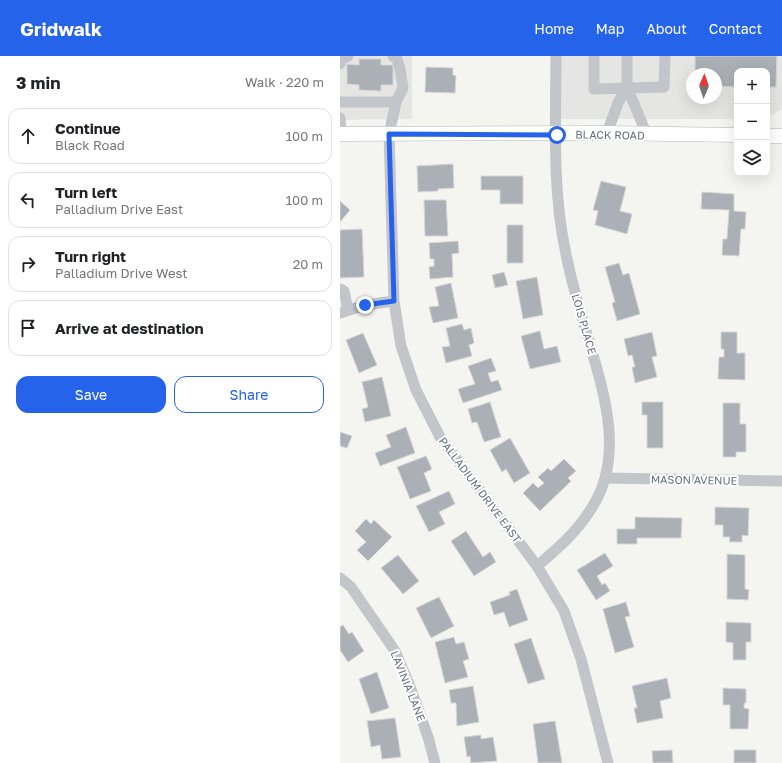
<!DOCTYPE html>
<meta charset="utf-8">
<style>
:root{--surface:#fff;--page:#f6f6f6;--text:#202124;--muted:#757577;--line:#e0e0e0;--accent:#2563eb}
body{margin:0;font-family:"Golos Text",sans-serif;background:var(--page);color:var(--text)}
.controls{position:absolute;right:12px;top:12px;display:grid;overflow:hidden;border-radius:8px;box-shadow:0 4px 16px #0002}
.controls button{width:36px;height:36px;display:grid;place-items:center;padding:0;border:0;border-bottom:1px solid var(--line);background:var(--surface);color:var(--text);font:20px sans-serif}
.compass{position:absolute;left:346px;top:12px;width:36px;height:36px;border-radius:50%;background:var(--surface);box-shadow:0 4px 16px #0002;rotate:2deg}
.stop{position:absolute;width:12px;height:12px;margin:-9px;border:3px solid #2563eb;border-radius:50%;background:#fff}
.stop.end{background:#2563eb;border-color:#fff;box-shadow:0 1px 4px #0008}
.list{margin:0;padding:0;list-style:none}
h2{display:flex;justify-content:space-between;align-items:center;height:52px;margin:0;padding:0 16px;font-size:17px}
h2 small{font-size:13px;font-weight:400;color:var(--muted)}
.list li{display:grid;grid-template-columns:26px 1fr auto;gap:12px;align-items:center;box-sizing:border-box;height:56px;margin:0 8px 8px;padding:0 8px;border:1px solid var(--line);border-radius:12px}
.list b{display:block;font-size:15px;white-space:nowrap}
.list p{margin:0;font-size:13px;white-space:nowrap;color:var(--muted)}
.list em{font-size:13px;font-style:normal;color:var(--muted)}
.actions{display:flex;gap:8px;padding:12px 16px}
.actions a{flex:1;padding:9px 0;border:1px solid var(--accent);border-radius:12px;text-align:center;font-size:14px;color:var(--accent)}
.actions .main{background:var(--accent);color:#fff}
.icon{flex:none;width:22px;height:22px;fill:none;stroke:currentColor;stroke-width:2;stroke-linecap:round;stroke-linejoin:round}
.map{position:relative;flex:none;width:442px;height:707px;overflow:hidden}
header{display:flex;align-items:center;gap:24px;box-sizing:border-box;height:56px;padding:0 20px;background:var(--accent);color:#fff}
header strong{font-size:19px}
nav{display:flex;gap:22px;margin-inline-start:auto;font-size:14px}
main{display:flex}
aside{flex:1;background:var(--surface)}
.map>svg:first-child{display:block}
</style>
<header>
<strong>Gridwalk</strong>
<nav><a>Home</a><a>Map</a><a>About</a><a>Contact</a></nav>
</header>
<main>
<aside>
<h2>3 min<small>Walk · 220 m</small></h2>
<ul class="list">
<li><svg class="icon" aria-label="ahead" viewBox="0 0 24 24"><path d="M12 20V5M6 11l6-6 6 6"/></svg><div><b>Continue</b><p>Black Road</p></div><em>100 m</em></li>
<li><svg class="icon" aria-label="left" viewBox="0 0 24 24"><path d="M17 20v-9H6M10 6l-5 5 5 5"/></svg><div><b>Turn left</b><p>Palladium Drive East</p></div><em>100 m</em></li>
<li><svg class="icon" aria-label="right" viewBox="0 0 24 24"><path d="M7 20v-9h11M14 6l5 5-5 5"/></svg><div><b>Turn right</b><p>Palladium Drive West</p></div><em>20 m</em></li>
<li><svg class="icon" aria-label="arrive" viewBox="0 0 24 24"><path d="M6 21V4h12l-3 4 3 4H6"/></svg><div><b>Arrive at destination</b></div></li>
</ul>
<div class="actions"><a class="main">Save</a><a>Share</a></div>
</aside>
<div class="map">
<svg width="442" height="707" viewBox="0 0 442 707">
<rect width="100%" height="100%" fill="#f4f5f1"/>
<path fill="#e5e6e4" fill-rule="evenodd" d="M0 0H72V63L0 64Z
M210 0H442V53L434 58 427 60V15H397V63H210ZM352 18H376V42H352Z"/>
<path fill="#abb0b7" stroke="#d6d6d4" d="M355 0H437L436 31H427V15H397V31L376 30V18H355Z
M19 3H41V9H53V29H41V35L19 34V29L7 28V8L19 9Z
M86 11 113 12V19L116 20 115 37 85 36Z
M113 108 114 132 98 133V135L78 136 77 110Z
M141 120H183V148H160V134H141Z
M261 125 286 131 280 155 292 158 287 178 255 169 258 155 253 154Z
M362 136 394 138V155L406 156 405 173H401L399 200 382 199 383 183H387L389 154 361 153Z
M84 144H106L108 180H85Z
M0 145 10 154 0 166Z
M167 169H183V207H167Z
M0 172V174L22 173 24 221 0 222Z
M118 185 119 197 112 198 113 221 90 223 89 211 94 210V203H90L89 187Z
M279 207 283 219 289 217 300 258 277 265 272 247 275 246 265 211Z
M164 216 168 229 155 232 152 219Z
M197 221 203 259 183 263 176 225Z
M111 227 118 262 93 267 89 251 99 250 95 231Z
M122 268 124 274 131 272 134 287 129 289 132 300 106 307 102 291 110 290 106 272Z
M200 275 204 293 217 290 221 306 190 313 181 280Z
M312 276 317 300 312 301 317 321 295 327 292 311H295L292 299 288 300 284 283Z
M381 276H397V297H405V324L378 323 379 301H384V293H381Z
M23 277 37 309 19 317 6 284Z
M151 302 156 315 148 317 151 326 158 324 162 334 123 347 118 333 135 328 128 310Z
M42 321 51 360 25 366 22 353 28 351 22 326Z
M150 346 161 381 144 386 137 366 132 367 128 353Z
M302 346H323V392H307V359H302Z
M383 347H400V368H406V396H396V401H383Z
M66 371 75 397 40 410 35 397 51 391 46 379Z
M0 376 12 380 7 392 0 390Z
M170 382 190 417 174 427 166 413 162 416 150 394Z
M86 400 92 413 84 417 91 435 70 443 57 411Z
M224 403 236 415 228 422 231 425 200 455 183 437 193 427 198 432 204 427 198 421 208 412 211 415Z
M109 435 115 448 99 456 105 468 89 476 76 450Z
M375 451 409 452 408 480 402 479V486H389L390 481H383V469H375Z
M295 461 342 462 341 482H297V488H277V473H295Z
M26 463 31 468 34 464 52 481 28 505 17 494 26 486 15 475Z
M126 475 143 501 150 496 156 506 134 520 111 485Z
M265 497 273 510 257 520 262 529 265 527 270 535 256 544 237 514Z
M387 498 405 499V533L409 534 408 544 387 543Z
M58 499 79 525 63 538 41 512Z
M177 533 188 564 169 571 164 556 154 559 150 546 170 539 169 536Z
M99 541 114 570 91 582 76 552Z
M286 546 290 560 285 561 294 591 275 597 263 553Z
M386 566 411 567V586H406V604H393V587L386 586Z
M3 569 9 578 12 576 24 595 8 606 0 594V571Z
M114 581 116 588 124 586 129 603 123 605 128 621 105 627 95 586Z
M191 582 205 623 188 628 174 588Z
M37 616 49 652 31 658 19 623Z
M327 622 331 642 320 645 323 662 297 667 294 652H297L292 630Z
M133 630 139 666 117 670 116 647H111L109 634Z
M383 632 406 633V647H404V652L409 653 408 673H390V649H383Z
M55 662 61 701 42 703 40 689 31 691 27 665Z
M215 665 222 707H198L193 668Z
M141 679V683L153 681 157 705 131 707 130 700 127 701 124 681Z
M332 694 333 707H313L312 695Z
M394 694H416V707H394Z"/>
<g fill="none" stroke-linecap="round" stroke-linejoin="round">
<g stroke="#b3b6bb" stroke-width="15">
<path id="major" d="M0 78 267 77 397 79
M427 80H442"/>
</g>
<path stroke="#c2c5c9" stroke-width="11" d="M53 0 57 3 60 13 63 32 56 46 49 78 54 245 61 290 76 334 100 381 197 510 224 555 241 603 268 707
M254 0V33L324 31 325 0
M287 0V31L307 79
M0 8 1 4 8 0
M0 46H56
M0 62 1 78
M267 77 278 47 287 31
M0 233 4 235 8 254
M0 257 25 249 54 245
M265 422 442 425
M197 510C218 492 236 477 251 453 287 399 262 331 246 275 238 248 230 221 225 193 212 131 216 64 216 0
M0 522 11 531 55 595 71 633 88 681 95 707"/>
<use href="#major" stroke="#fff" stroke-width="14"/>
</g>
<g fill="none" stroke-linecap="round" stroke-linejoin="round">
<path stroke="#2563eb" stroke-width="5" d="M25 249 54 245 49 78 217 79"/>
</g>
<g text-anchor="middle" stroke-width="4" stroke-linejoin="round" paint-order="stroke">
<g font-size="11" fill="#647081" stroke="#fff">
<text transform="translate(270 79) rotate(1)" y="4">BLACK ROAD</text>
<text transform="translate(244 268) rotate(74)" y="4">LOIS PLACE</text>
<text transform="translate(354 424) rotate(1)" y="4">MASON AVENUE</text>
<text transform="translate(140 434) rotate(53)" y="4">PALLADIUM DRIVE EAST</text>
<text transform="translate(68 630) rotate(68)" y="4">LAVINIA LANE</text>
</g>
</g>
</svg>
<div class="controls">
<button>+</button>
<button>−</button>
<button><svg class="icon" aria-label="layers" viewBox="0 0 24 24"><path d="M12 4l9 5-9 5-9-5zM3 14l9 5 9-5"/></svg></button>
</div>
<svg class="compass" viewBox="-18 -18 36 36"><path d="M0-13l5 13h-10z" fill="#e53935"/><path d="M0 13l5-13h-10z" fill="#757577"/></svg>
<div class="stop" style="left:217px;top:79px"></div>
<div class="stop end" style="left:25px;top:249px"></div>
</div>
</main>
